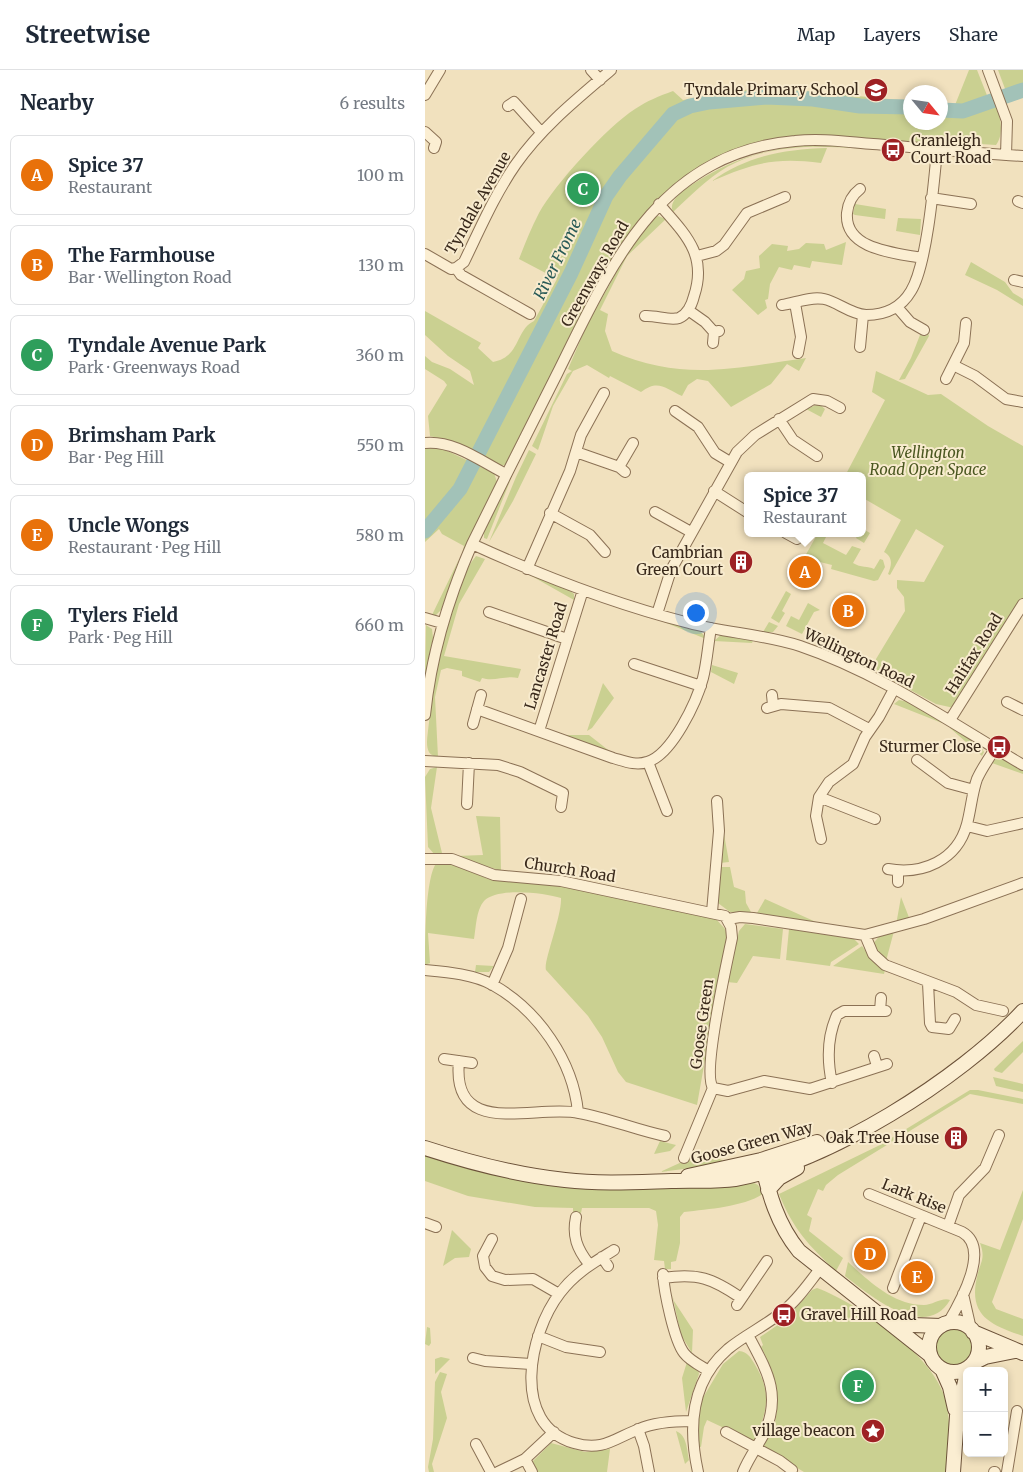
<!DOCTYPE html>
<meta charset="utf-8">
<style>
:root{--surface:#fff;--page:#f2f2f3;--text:#1f2937;--muted:#747a83;--line:#e0e1e3;--accent:#9e2124}
body{margin:0;font-family:Merriweather,serif;background:var(--page);color:var(--text)}
.controls{position:absolute;right:15px;bottom:15px;display:grid;overflow:hidden;border-radius:8px;box-shadow:0 2px 8px #0003}
.controls button{width:45px;height:45px;display:grid;place-items:center;padding:0;border:0;border-bottom:1px solid var(--line);background:var(--surface);color:var(--text);font:25px sans-serif}
.compass{position:absolute;left:478px;top:15px;width:45px;height:45px;border-radius:50%;background:var(--surface);box-shadow:0 2px 8px #0003;rotate:119deg}
.you{position:absolute;left:270px;top:542px;width:18px;height:18px;margin:-12px;border:4px solid #fff;border-radius:50%;background:#1a73e8;box-shadow:0 0 0 8px #1a73e833}
.badge{display:grid;place-items:center;width:32px;height:32px;border-radius:50%;background:var(--accent);color:#fff;font-size:16px;font-weight:700}
.pin{position:absolute;translate:-50% -50%;border:2px solid #fff;box-shadow:0 1px 5px #0006}
.popup{position:absolute;left:319px;top:402px;width:122px;height:65px;box-sizing:border-box;display:grid;place-content:center;border-radius:8px;background:var(--surface);filter:drop-shadow(0 1px 4px #0005);font-size:16px;white-space:nowrap;color:var(--muted)}
.popup b{font-size:19px;color:var(--text)}
.popup::after{content:'';position:absolute;left:50%;top:100%;margin-left:-10px;border:10px solid transparent;border-top-color:var(--surface)}
.list{margin:0;padding:0;list-style:none}
h2{display:flex;justify-content:space-between;align-items:center;height:65px;margin:0;padding:0 20px;font-size:21px}
h2 small{font-size:16px;font-weight:400;color:var(--muted)}
.list li{display:grid;grid-template-columns:32px 1fr auto;gap:15px;align-items:center;box-sizing:border-box;height:80px;margin:0 10px 10px;padding:0 10px;border:1px solid var(--line);border-radius:8px}
.list b{display:block;font-size:19px;white-space:nowrap}
.list p{margin:0;font-size:16px;white-space:nowrap;color:var(--muted)}
.list em{font-size:16px;font-style:normal;color:var(--muted)}
.map{position:relative;flex:none;width:598px;height:1402px;overflow:hidden}
header{display:flex;align-items:center;gap:30px;box-sizing:border-box;height:70px;padding:0 25px;background:var(--surface);border-bottom:1px solid var(--line)}
header strong{font-size:24px}
nav{display:flex;gap:28px;margin-inline-start:auto;font-size:18px}
main{display:flex}
aside{flex:1;background:var(--surface)}
.map>svg:first-child{display:block}
</style>
<header>
<strong>Streetwise</strong>
<nav><a>Map</a><a>Layers</a><a>Share</a></nav>
</header>
<main>
<aside>
<h2>Nearby<small>6 results</small></h2>
<ul class="list">
<li><span class="badge" style="background:#e8710a">A</span><div><b>Spice 37</b><p>Restaurant</p></div><em>100 m</em></li>
<li><span class="badge" style="background:#e8710a">B</span><div><b>The Farmhouse</b><p>Bar · Wellington Road</p></div><em>130 m</em></li>
<li><span class="badge" style="background:#2e9e5b">C</span><div><b>Tyndale Avenue Park</b><p>Park · Greenways Road</p></div><em>360 m</em></li>
<li><span class="badge" style="background:#e8710a">D</span><div><b>Brimsham Park</b><p>Bar · Peg Hill</p></div><em>550 m</em></li>
<li><span class="badge" style="background:#e8710a">E</span><div><b>Uncle Wongs</b><p>Restaurant · Peg Hill</p></div><em>580 m</em></li>
<li><span class="badge" style="background:#2e9e5b">F</span><div><b>Tylers Field</b><p>Park · Peg Hill</p></div><em>660 m</em></li>
</ul>
</aside>
<div class="map">
<svg width="598" height="1402" viewBox="0 0 598 1402">
<rect width="100%" height="100%" fill="#f1e1be"/>
<path fill="#cad091" d="M544 0H552L567 38 571 37C576 47 579 65 571 75L555 74V77L409 66H389L337 73 237 127 223 141 207 159 174 213 83 394 75 396 29 372 5 366 3 346 22 315 19 311 0 299V286L7 292 25 299 49 315 45 301 23 286 0 265V241L56 273 53 278 68 292C96 287 90 260 109 251L132 209 94 189C100 174 106 158 114 143 130 114 182 57 210 39 222 31 234 26 248 21L258 30 338 17 485 31 486 52H516V33L530 35Z
M573 0H598V27L585 32Z
M387 74 468 79V81C412 77 353 69 302 97 282 109 265 126 248 142L247 139C246 128 260 119 268 114 308 88 341 79 387 74Z
M402 78 396 93C350 87 329 93 287 111 322 86 360 79 402 78Z
M430 134 461 139 460 149 430 145 428 144Z
M233 146 241 149 202 186 175 240 183 244 180 261 187 281C257 312 309 298 381 288L374 301 362 294 346 314 306 337 283 311 272 309 263 315 257 326C240 318 233 309 216 322L185 306 184 308 162 295 148 301 128 336 113 380 107 376 142 304 147 301 143 299 162 255 201 185 229 147Z
M473 148 496 149 495 165 471 161Z
M421 172 417 195 387 191 385 198 369 195 367 200 354 197 345 214 343 229 340 230 342 238 333 245 307 220 319 209 321 201 335 198 334 186 347 174 363 176 362 181 374 179 381 173 399 174 401 180Z
M546 192 580 212 588 223 598 229V236L572 220 540 205Z
M503 263 504 266 480 309 474 310 486 288 495 265 501 266Z
M451 301 503 325 516 324 563 356 598 376V528L529 638 511 634 454 603 449 596 451 589 480 541 479 527 472 518V510L499 512 519 476 491 459 465 505 463 504C467 495 468 487 459 482L476 450 438 428V406H420L460 330 447 322Z
M394 334 400 339 396 347 381 339Z
M0 377 16 378 69 403 73 415 37 484 39 476 17 464 14 459 0 472Z
M104 380 111 384 88 431 64 472 91 407Z
M87 406 62 469 59 468V460Z
M438 459 445 463 439 473 431 468 434 463H438Z
M393 463H403L398 473 421 485 427 476 436 479 428 493C436 498 443 496 449 499L455 489 458 490 460 497 453 510 449 511 406 499 407 495 379 488Z
M51 486 60 489 34 534 19 586 96 599 93 608C81 605 69 612 57 608L55 612 37 606V601L22 598 16 600 10 627 13 687C4 686 2 680 2 672 7 623 20 524 51 486Z
M34 489 16 540 11 545H7Z
M103 504 143 519 149 524V530Z
M361 521 366 524 357 541 360 543 354 553 346 548Z
M383 533 395 540 389 542 377 564 361 556 366 546 374 550Z
M204 539 275 560 281 569 229 548 204 541Z
M344 552 353 556 348 562H338Z
M1 555 7 559 8 568 0 606Z
M297 564 329 568 327 573 289 571Z
M287 595 313 603 309 614 286 602Z
M178 613 189 628 167 658 162 661Z
M474 630 484 632 519 651 517 653 469 634Z
M526 656 555 675 559 682 557 686 525 658Z
M135 665H164L187 683Z
M571 689 579 690 598 701V704L567 693Z
M12 697 6 738 17 783 10 785 3 777 0 707 5 699Z
M51 746 75 747 76 801 31 786 58 785Z
M299 764 304 792 295 793V765Z
M12 792 34 796 63 809 130 815 291 849 300 859 302 866 272 1035 201 1012 193 1002 177 967 163 946 121 900C118 892 137 846 136 828 119 823 73 817 59 831 51 840 51 858 49 869L3 863 5 893 0 895C0 873 0 806 12 792Z
M295 797H305L309 817 320 821 321 833 326 842H305L293 833Z
M476 827 485 850 471 855Z
M340 829 391 852 332 843Z
M320 854 358 859 355 889 328 886 312 913 302 912 314 861Z
M364 859 429 869 434 874 406 892 405 896 361 890Z
M469 861 461 891 455 888 447 875 456 864Z
M437 876 448 891 460 900 459 904 408 896Z
M51 895 69 896 64 902H50Z
M598 971V982L577 1003 570 1001 569 999Z
M568 1007 598 1014V1022L571 1016Z
M545 1020H553L598 1029V1034L545 1024 413 1105 401 1115 398 1121 393 1119 382 1145 387 1148 384 1161 418 1188 411 1201C384 1176 368 1159 354 1124L455 1075Z
M235 1071 251 1075 245 1081 229 1084Z
M275 1081 297 1090 298 1094 235 1102 259 1091 272 1088Z
M0 1082C50 1099 94 1112 147 1117L325 1111 333 1115 338 1124C317 1137 284 1139 259 1142L255 1147V1173L251 1191 246 1192V1199H240L239 1191 229 1190 233 1155 231 1141 224 1138H157L156 1143H148V1138L110 1137 43 1126 0 1111Z
M598 1120V1149L567 1232 571 1239 598 1249V1266C566 1255 543 1246 552 1207 555 1192 561 1189 555 1173L575 1180Z
M27 1160 46 1179 44 1187 30 1188 18 1196Z
M423 1192C444 1211 468 1235 499 1235 508 1235 517 1227 525 1230 501 1272 444 1225 420 1206Z
M392 1218C434 1234 504 1282 519 1325 527 1350 524 1377 522 1402H379L337 1377C339 1369 347 1365 349 1357 356 1326 350 1304 336 1277L338 1275 335 1267 360 1250 387 1220Z
M247 1224 249 1231 268 1260 267 1283 256 1265Z
M2 1257 5 1258 6 1273 4 1276 0 1274Z
M510 1277a19 19 0 1 1 38 0a19 19 0 1 1-38 0Z
M314 1281C323 1282 325 1287 329 1293 348 1324 342 1341 329 1372L282 1350 279 1357 276 1377 273 1376 270 1362 277 1325 279 1326 298 1294Z
M16 1287 25 1289 10 1304V1289Z
M262 1292 273 1298 274 1304 261 1342 257 1308Z
M15 1302 22 1304 16 1322 22 1348 7 1394 9 1402H4L3 1397 8 1369 10 1312Z
M251 1361C262 1365 262 1380 264 1390L260 1394Z
M126 1373 160 1382 185 1379 182 1402H110L108 1391Z"/>
<g fill="none" stroke-linecap="round" stroke-linejoin="round">
<path stroke="#a2c2b8" stroke-width="15" d="M516 40 538 41 598 20
M0 461 35 419 146 203 181 126 195 106 248 44 265 36 284 32 341 27 388 29 435 36 486 37"/>
<g stroke="#8b7155" stroke-width="12">
<path id="street" d="M166 0 175 10
M563 0 582 51 581 85
M0 25 15 0
M83 36 89 32 116 62
M0 62 11 72 9 78
M435 119C427 125 423 133 422 143 419 180 471 183 497 188
M506 128 546 134
M593 131 598 133
M0 184 26 199 31 198
M272 186 291 181 299 175 322 143 360 127
M31 198 39 192C55 159 70 124 91 94 117 57 152 29 186 0
M31 198 36 205 105 244
M589 210 598 212
M370 233 376 267 373 283
M357 235C370 233 386 226 399 229 413 232 425 244 441 245 460 245 476 238 486 221 502 195 509 112 512 80
M472 237 485 252 499 260
M263 240 280 252 289 262
M220 246C230 245 245 251 254 248 263 244 267 234 269 226 283 184 259 163 234 134
M288 273 289 262 294 261
M435 277 438 245
M528 295 550 306 581 329 598 332
M521 309 539 273 541 253
M250 341 273 357 290 383 305 392
M354 349 368 370 392 386
M0 373C29 370 57 392 81 404
M151 382 194 397 200 402
M194 397 208 373
M289 421 322 442
M230 442 266 462
M125 443 165 465 180 482
M361 463 372 469
M47 474C117 506 189 534 264 553 300 563 338 564 375 576 455 603 526 653 598 695
M102 499 145 401 156 365 179 323
M64 542 142 569
M232 544 246 500 312 382 330 365 388 329 402 331 415 338
M0 548 17 553
M209 594 276 616
M347 625 348 635
M582 632 598 640
M342 638 356 634 404 638 444 659
M52 639 188 688C199 691 211 696 222 692 247 685 272 631 278 608 282 592 283 575 286 558
M0 645C6 585 23 529 47 474 75 417 103 361 132 304 185 197 233 83 370 71 396 68 422 72 448 74 498 78 548 83 598 86
M525 650 598 534
M48 654 56 625
M114 661 158 520
M492 690 523 713 549 720
M0 691 73 695 95 702 138 723 136 737
M223 692 242 741
M394 727 450 749
M42 734 44 693
M542 756 562 761 598 753
M396 769 391 746 394 727 404 712 428 694 440 667 454 647 469 619
M0 789H27L69 805 136 811 300 846 306 857 307 868C302 892 277 1003 288 1018
M463 799C497 805 532 791 542 754 546 739 547 723 552 709 557 698 564 688 570 679
M473 812V801
M287 842 294 761 292 731
M303 849 315 847 328 848 440 865 499 849 598 813
M440 865 448 884 460 895 531 922 551 935 578 941
M0 900C22 902 48 904 68 915 113 940 148 991 153 1042
M503 913 505 953 507 957 524 959 530 949
M67 915 83 878 96 829
M455 941 456 928
M449 986 452 996
M19 989 47 993
M34 991C26 1070 110 1034 154 1043 183 1048 211 1060 240 1066
M407 1013C402 990 402 967 412 945L419 941H461
M288 1018 303 1021 339 1011 385 1019 462 994
M259 1088 288 1018
M444 1124 537 1162C566 1178 536 1231 523 1253
M151 1147C147 1166 152 1179 164 1194
M0 1153 11 1157
M523 1156 534 1125 560 1098 574 1065
M67 1169 58 1186 60 1197 67 1206 80 1210 108 1209 134 1224
M189 1180C168 1193 150 1203 135 1223 104 1263 85 1354 149 1373 178 1382 190 1368 214 1359 230 1352 249 1351 267 1351
M177 1187 183 1196
M238 1204C239 1221 249 1270 259 1283 265 1291 276 1296 284 1301
M238 1208C273 1203 287 1208 316 1228
M468 1218 496 1146
M538 1224 546 1259
M312 1235 342 1191
M113 1266 141 1277 175 1282
M48 1288 60 1291 106 1294
M213 1359 219 1376 224 1402
M301 1362 355 1391 367 1400 366 1402
M51 1374 66 1402
M100 1389 107 1402
M73 1402 100 1389 129 1362
M273 1402C263 1357 266 1311 303 1279 320 1265 340 1256 357 1242 372 1231 383 1214 395 1199
M318 1402C323 1389 332 1377 339 1364 357 1324 342 1301 323 1265
M569 1402H570
M582 1402 592 1341"/>
</g>
<g stroke="#6c5239" stroke-width="16">
<path id="secondary" d="M0 1078C46 1093 92 1105 140 1110 175 1114 211 1112 246 1111 268 1110 289 1112 310 1109 402 1093 535 1009 598 941
M336 1090C344 1124 352 1154 374 1181L505 1285
M263 1106 336 1090 392 1072
M343 1120 354 1108 372 1098
M465 1249 488 1255 516 1256
M504 1277a25 25 0 1 1 50 0a25 25 0 1 1-50 0Z
M548 1262 598 1283
M548 1293 560 1287 590 1281
M517 1299 525 1317 530 1339
M528 1402 532 1346 542 1303"/>
</g>
<use href="#street" stroke="#fbeed2" stroke-width="10"/>
<use href="#secondary" stroke="#fbeed2" stroke-width="14"/>
</g>
<defs>
<g id="school-disc" transform="scale(1.25)"><circle r="9.5" fill="#9e2124" stroke="#f8ebce"/><path d="M0-5L7-2L0 1L-7-2ZM-4 1L0 2.5L4 1V4Q0 6-4 4Z" fill="#fff"/></g>
<g id="bus-disc" transform="scale(1.25)"><circle r="9.5" fill="#9e2124" stroke="#f8ebce"/><path d="M-5-6H5V4H4V6H2V4H-2V6H-4V4H-5ZM-3.5-4V0h7V-4ZM-3.5 1.2v1.5H-2V1.2ZM2 1.2v1.5H3.5V1.2Z" fill="#fff"/></g>
<g id="building-disc" transform="scale(1.25)"><circle r="9.5" fill="#9e2124" stroke="#f8ebce"/><path d="M-4-6H4V6H1V3H-1V6H-4ZM-2.5-4.3h1.7v1.8h-1.7ZM.8-4.3h1.7v1.8H.8ZM-2.5-1h1.7V.8h-1.7ZM.8-1h1.7V.8H.8Z" fill="#fff"/></g>
<g id="sight-disc" transform="scale(1.25)"><circle r="9.5" fill="#9e2124" stroke="#f8ebce"/><path d="M0-6L1.8-2.2L6-1.7L2.9 1.2L3.7 5.4L0 3.3L-3.7 5.4L-2.9 1.2L-6-1.7L-1.8-2.2Z" fill="#fff"/></g>
</defs>
<g fill-rule="evenodd">
<use href="#school-disc" x="451" y="20"/>
<use href="#bus-disc" x="468" y="80"/>
<use href="#building-disc" x="316" y="492"/>
<use href="#bus-disc" x="574" y="677"/>
<use href="#building-disc" x="531" y="1068"/>
<use href="#bus-disc" x="359" y="1245"/>
<use href="#sight-disc" x="448" y="1361"/>
</g>
<g text-anchor="middle" stroke-width="4" stroke-linejoin="round" paint-order="stroke">
<g font-size="15" fill="#39291b" stroke="#f8ebce" text-anchor="end">
<text x="434" y="25">Tyndale Primary School</text>
<text x="486" y="76" text-anchor="start">Cranleigh<tspan x="486" dy="17">Court Road</tspan></text>
<text x="298" y="488">Cambrian<tspan x="298" dy="17">Green Court</tspan></text>
<text x="556" y="682">Sturmer Close</text>
<text x="514" y="1073">Oak Tree House</text>
<text x="376" y="1250" text-anchor="start">Gravel Hill Road</text>
<text x="430" y="1366">village beacon</text>
</g>
<g font-size="15" fill="#39291b" stroke="#f8ebce">
<text transform="translate(53 133) rotate(-60)" y="5">Tyndale Avenue</text>
<text transform="translate(170 204) rotate(-60)" y="5">Greenways Road</text>
<text transform="translate(549 584) rotate(-58)" y="5">Halifax Road</text>
<text transform="translate(121 586) rotate(-73)" y="5">Lancaster Road</text>
<text transform="translate(434 588) rotate(25)" y="5">Wellington Road</text>
<text transform="translate(145 800) rotate(9)" y="5">Church Road</text>
<text transform="translate(277 954) rotate(-82)" y="5">Goose Green</text>
<text transform="translate(327 1073) rotate(-15)" y="5">Goose Green Way</text>
<text transform="translate(489 1126) rotate(22)" y="5">Lark Rise</text>
</g>
<g font-size="15" font-style="italic" fill="#4a5720" stroke="#f8ebce">
<text x="503" y="388">Wellington<tspan x="503" dy="17">Road Open Space</tspan></text>
</g>
<g font-size="16" font-style="italic" fill="#295a56" stroke="#f8ebce">
<text transform="translate(132 189) rotate(-64)" y="6">River Frome</text>
</g>
</g>
</svg>
<div class="controls">
<button>+</button>
<button>−</button>
</div>
<svg class="compass" viewBox="-18 -18 36 36"><path d="M0-13l5 13h-10z" fill="#e53935"/><path d="M0 13l5-13h-10z" fill="#747a83"/></svg>
<div class="you"></div>
<div class="pin badge" style="left:380px;top:502px;background:#e8710a">A</div>
<div class="popup"><b>Spice 37</b>Restaurant</div>
<div class="pin badge" style="left:423px;top:541px;background:#e8710a">B</div>
<div class="pin badge" style="left:158px;top:119px;background:#2e9e5b">C</div>
<div class="pin badge" style="left:445px;top:1184px;background:#e8710a">D</div>
<div class="pin badge" style="left:492px;top:1207px;background:#e8710a">E</div>
<div class="pin badge" style="left:433px;top:1316px;background:#2e9e5b">F</div>
</div>
</main>
